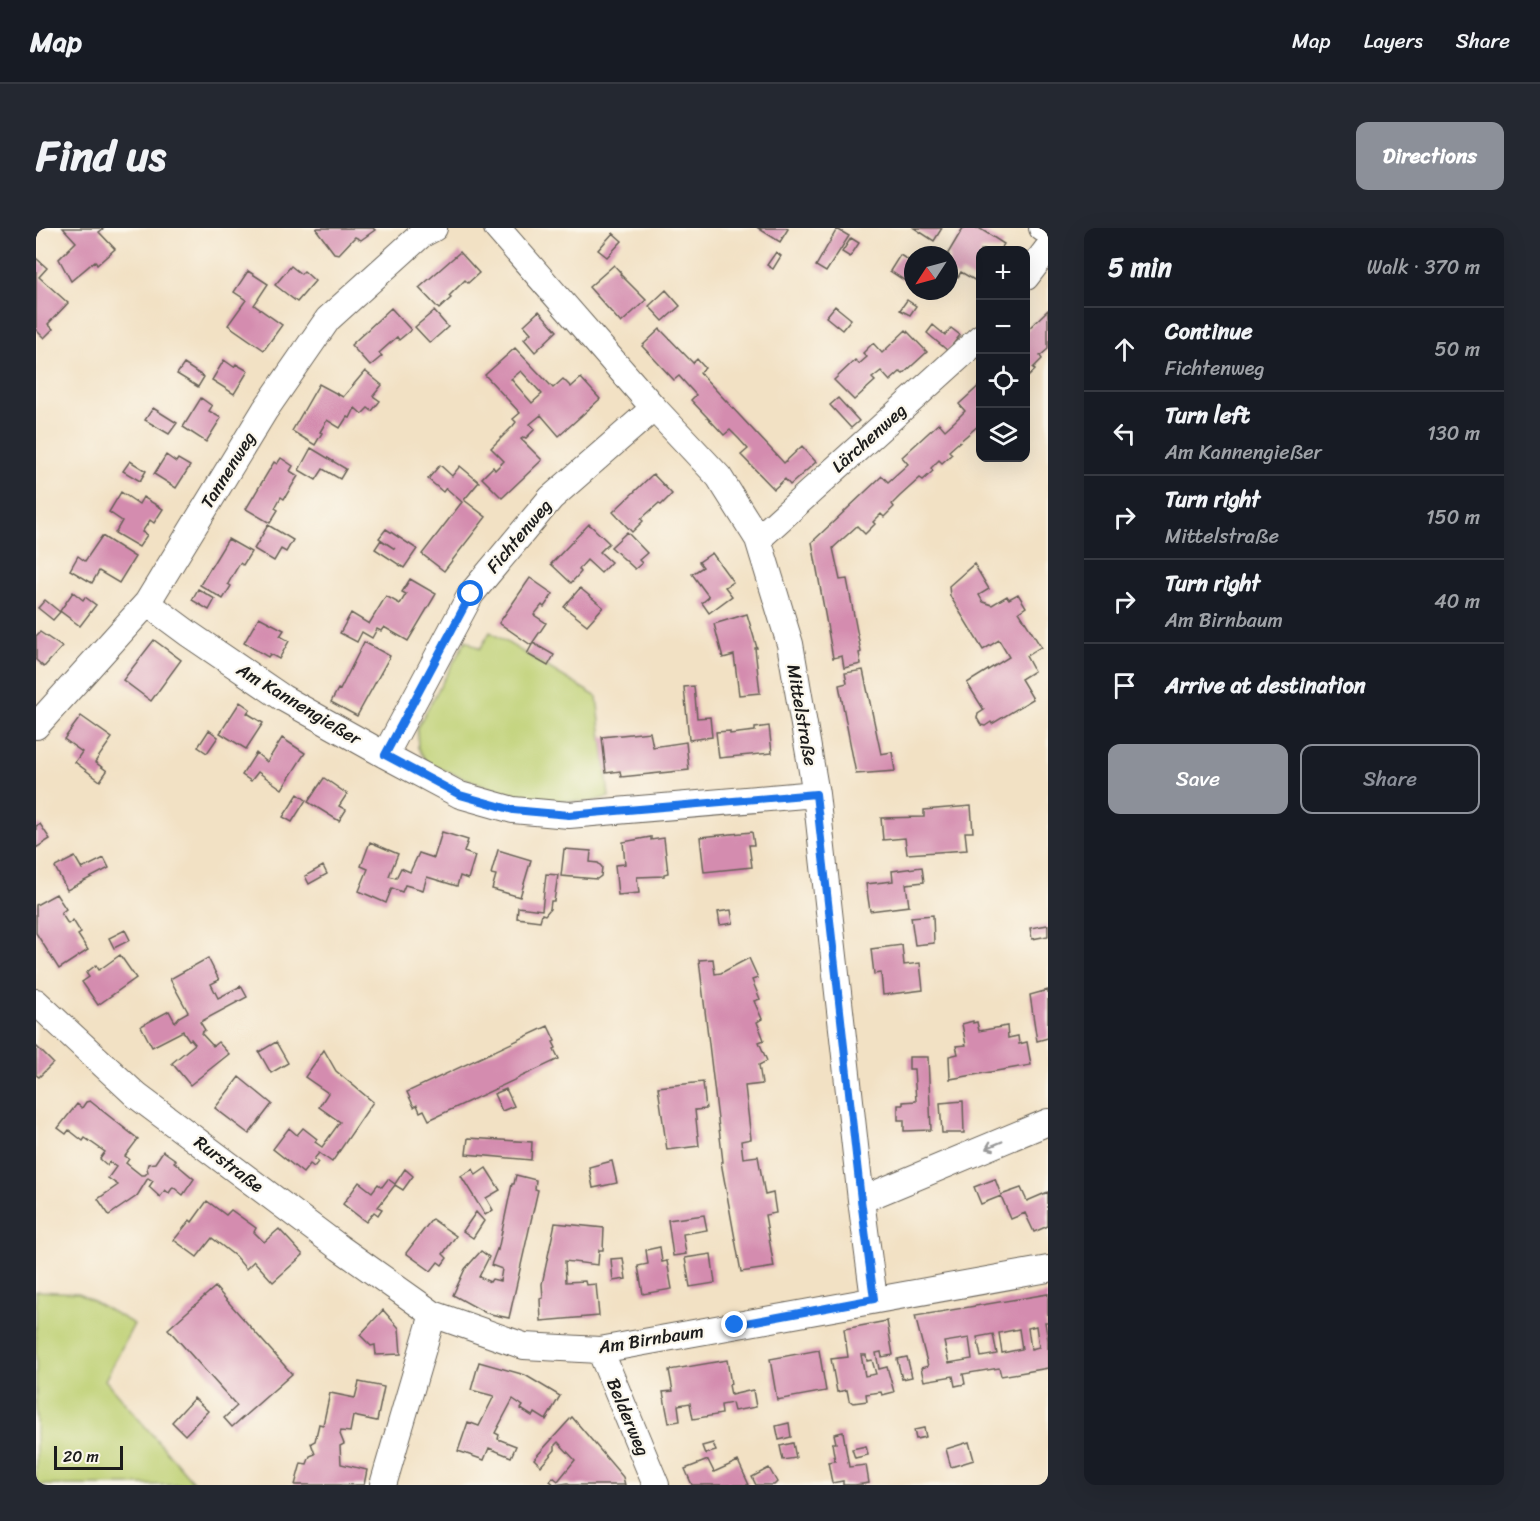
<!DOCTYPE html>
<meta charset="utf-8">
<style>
:root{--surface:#171b24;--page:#242831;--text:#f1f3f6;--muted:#9ea1a6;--line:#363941;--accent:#8c9099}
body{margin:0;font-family:Sriracha,sans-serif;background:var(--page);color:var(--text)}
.controls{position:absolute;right:18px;top:18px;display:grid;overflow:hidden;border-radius:12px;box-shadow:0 6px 24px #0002}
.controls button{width:54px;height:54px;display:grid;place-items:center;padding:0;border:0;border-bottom:2px solid var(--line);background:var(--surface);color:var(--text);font:30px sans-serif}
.compass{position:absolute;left:868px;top:18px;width:54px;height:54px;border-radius:50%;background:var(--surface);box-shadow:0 6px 24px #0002;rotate:234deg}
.scale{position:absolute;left:18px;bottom:15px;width:69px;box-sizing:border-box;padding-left:6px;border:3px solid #1c1c1c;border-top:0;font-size:16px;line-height:21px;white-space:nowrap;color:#1c1c1c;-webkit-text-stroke:4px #fbf7ec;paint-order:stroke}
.stop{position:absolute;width:18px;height:18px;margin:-14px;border:4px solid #1a73e8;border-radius:50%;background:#fff}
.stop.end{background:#1a73e8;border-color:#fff;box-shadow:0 2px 6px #0008}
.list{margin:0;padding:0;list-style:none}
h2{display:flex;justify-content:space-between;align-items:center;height:78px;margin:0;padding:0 24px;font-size:26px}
h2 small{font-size:20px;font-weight:400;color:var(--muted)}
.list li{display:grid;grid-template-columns:39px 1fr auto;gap:18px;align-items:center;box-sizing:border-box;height:84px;padding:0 24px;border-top:2px solid var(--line)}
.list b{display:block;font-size:22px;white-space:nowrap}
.list p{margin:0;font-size:20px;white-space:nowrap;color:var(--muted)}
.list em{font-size:20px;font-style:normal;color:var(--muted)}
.actions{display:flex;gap:12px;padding:18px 24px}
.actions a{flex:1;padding:14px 0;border:2px solid var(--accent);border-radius:12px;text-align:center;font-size:21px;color:var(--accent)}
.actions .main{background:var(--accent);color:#fff}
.icon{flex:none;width:33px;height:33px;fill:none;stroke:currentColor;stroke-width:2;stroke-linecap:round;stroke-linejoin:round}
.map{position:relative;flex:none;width:1012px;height:1257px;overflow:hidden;border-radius:12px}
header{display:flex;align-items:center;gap:36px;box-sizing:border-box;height:84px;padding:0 30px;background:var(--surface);border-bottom:2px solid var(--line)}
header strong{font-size:28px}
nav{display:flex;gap:33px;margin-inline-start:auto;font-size:21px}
.intro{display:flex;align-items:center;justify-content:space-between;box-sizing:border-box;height:144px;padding:0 36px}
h1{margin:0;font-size:42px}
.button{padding:15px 27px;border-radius:12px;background:var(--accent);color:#fff;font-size:21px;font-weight:700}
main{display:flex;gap:36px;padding:0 36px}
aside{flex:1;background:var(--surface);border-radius:12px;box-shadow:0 6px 24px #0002}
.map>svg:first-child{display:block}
</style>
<header>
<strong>Map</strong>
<nav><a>Map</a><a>Layers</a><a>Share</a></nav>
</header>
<div class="intro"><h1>Find us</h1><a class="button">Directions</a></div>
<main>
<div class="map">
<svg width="1012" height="1257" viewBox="0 0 1012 1257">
<rect width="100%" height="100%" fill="#fbf7ec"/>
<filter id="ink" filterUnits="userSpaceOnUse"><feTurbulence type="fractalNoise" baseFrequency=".0167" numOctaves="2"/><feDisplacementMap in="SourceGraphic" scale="12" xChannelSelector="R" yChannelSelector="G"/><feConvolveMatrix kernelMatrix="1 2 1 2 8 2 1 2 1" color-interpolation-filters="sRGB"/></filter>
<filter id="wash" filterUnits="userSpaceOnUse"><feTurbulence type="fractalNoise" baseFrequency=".008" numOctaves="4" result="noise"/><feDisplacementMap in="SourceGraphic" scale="24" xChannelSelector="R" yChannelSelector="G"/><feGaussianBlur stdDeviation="1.35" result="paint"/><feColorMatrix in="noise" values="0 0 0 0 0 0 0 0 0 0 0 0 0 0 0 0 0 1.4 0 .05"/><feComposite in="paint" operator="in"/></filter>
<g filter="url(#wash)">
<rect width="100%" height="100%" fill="#f2e1c4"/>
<path fill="#bed073" stroke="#6d7648" stroke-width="1.5" d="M454 404 561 469 573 569 554 574 509 572 463 563 392 536 382 520 381 500 430 412 444 421Z
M0 1063 43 1065 98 1096 69 1152 158 1255 156 1257H0Z"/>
<g id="blocks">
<path fill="#d48caf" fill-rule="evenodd" d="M27 0H68L63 4 79 21 61 37 59 33 35 53 23 31 40 14Z
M282 0H337L339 2 325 12 319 9 303 26 298 25 280 1Z
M722 0H750L752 1 744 14Z
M878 0H906L898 13Z
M927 0H943L968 16 964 22H945V56L925 44 922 49 913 43V27H911Z
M801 1 813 8 790 44 780 38Z
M577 5 586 13 571 29 562 22Z
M815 10 823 15 814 29 806 24Z
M424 24 443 45 432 55 429 52 413 68 415 70 403 81 383 60Z
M740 24 745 28 737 41 731 37Z
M864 27 877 35V58L854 43Z
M0 30 11 40 3 49 32 75 12 96 17 101 8 110 0 102Z
M578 37 585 45 584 46 610 72 585 95 553 59Z
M255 38 265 46 268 43 279 53 261 74 239 57Z
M212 43 232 56 218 77 246 97 228 122 192 97 210 72 198 64Z
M630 62 644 78 627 93 613 78Z
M871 72 880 78 874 87 864 82Z
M799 78 815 91 806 102 790 89Z
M355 80 375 102 363 112 361 109 343 125 346 128 334 138 315 117Z
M1012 82V121L1004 128 1006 131 997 140 999 142 990 151V103Z
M398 83 412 99 394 115 379 99Z
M503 83 521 103 499 124 488 111 495 105 488 97Z
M897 97 909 107 915 100 924 107 912 123 891 105Z
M624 101 657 135 661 131 669 140 664 145 748 235 766 218 780 234 754 257 749 251 738 261 705 227 712 221 703 211 694 202 688 207 655 172 660 167 651 157 643 148 638 152 606 118Z
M870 102 891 124 867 146 864 144 854 153 845 143 836 150 839 153 818 172 798 152 819 132 823 136 831 129 827 125 837 115 846 125Z
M479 120 517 160 527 151 535 159 545 150 564 171 523 208 505 187 494 196 499 201 490 210 488 209 485 211 506 232 466 270 446 250 457 239 459 242 468 233 455 220 477 198 480 194 477 191 484 185 449 147ZM485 143 506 166 496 175 475 151Z
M188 132 198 139 200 136 212 143 198 166 176 152Z
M148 136 168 149 162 159 141 146Z
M329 143 346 157 337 168 344 173 336 183 332 180 326 186 319 180 314 190 311 189 304 200 291 192 284 204 286 205 279 217 256 203 283 156 307 169Z
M945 156V199L943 197 922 215 913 223 916 226 906 235 903 232 895 240 897 243 887 252 884 250 864 268 856 276 858 279 848 289 845 286 837 294 839 296 829 306 821 298 797 320 804 352 811 351 825 424 823 425 825 436 808 440 806 428 797 430 776 314 846 248 852 254 872 236 866 229 903 195 909 202 919 193 929 183 923 176Z
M165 170 176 178 173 183 185 190 170 214 147 199Z
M802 170 823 193 815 200 794 177Z
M117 180 141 195 133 206 109 192Z
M275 220 310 241 304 251 287 241 280 252 263 242Z
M130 227 140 234 142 231 154 238 140 260 118 246Z
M245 230 257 238 254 243 262 248 248 271 245 269 239 280 242 282 234 295 210 281 238 234 241 236Z
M94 233 110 243 104 253 87 243Z
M404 237 416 248 424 238 443 254 428 272 450 289 408 343 386 326 426 274 410 260 407 264 392 251Z
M617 246 636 266 625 277 623 275 605 291 607 293 596 304 577 284Z
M85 264 103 276 107 269 127 281 118 295 114 292 106 304 111 307 103 319 79 305 86 293 73 284Z
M553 296 573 315 564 324 575 334 565 345 551 332 543 341 545 344 535 355 515 336Z
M232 297 257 312 250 324 245 321 238 333 218 321Z
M350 301 381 321 368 340 339 321 345 312 359 321 343 310Z
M591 304 611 325 603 332 606 335 599 341 575 319Z
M66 308 99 329 83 355 63 343 56 355 34 342 42 328 49 333Z
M192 311 215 324 207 337 204 335 198 345 192 356 195 358 187 371 164 357Z
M676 325 697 354 689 359 696 368 673 385 666 375 673 369 656 346 667 339 663 334Z
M938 336 953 361 943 367 947 374 956 377 971 368 973 371 982 366 990 379 983 384 1005 419 990 428 998 443 985 451 997 471 956 496 955 494 949 498 945 497 941 490 942 486 948 482 931 455 973 429 963 412 947 422 914 368 913 358Z
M494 350 517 366 508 379 506 377 498 387 510 395 495 417 463 395Z
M374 351 400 366 372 413 348 399 345 403 341 401 336 410 326 404 321 414 304 405 315 385 333 396 350 368 364 376 370 366 366 364Z
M544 360 567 379 551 397 528 379Z
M162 361 179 371 173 382 156 372Z
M37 364 47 372 49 369 60 377 44 398 24 383Z
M9 372 24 384 17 392 2 380Z
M711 386 721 420H719L724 465 703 467 698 427 687 430 678 396Z
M223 389 248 402 244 408 253 413 243 431 234 426 232 429 208 415Z
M4 404 26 419 8 439 0 432V408Z
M118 412 145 432 115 473 87 452Z
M328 414 354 428 321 488 295 474 302 461 304 462Z
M497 415 518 427 512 438 491 426Z
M827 442 845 526 856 524 859 543 820 546 803 457 811 455 809 445Z
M658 458 661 490 674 489 676 509 653 512 648 459Z
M204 474 214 481 211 485 227 495 210 521 184 505Z
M45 488 76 510 59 534 71 543 64 553 39 534 46 524 28 511Z
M733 498 736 525 683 530 680 504 694 503V506L719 503V500Z
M173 502 182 509 171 525 162 519Z
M614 504 617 519 650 514 653 542 585 549 584 543 570 545 566 509Z
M246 510 269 525 246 561 222 544 215 553 206 547 220 525 231 534Z
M288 550 311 566 303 578 310 582 303 593 272 574Z
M262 566 270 572 256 594 247 589Z
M935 578 937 604H929L931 622 871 626 869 610 847 612 845 590 888 589V582Z
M4 596 14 611 0 620V598Z
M406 604 432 612 428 624 439 628 432 651 424 648 421 658 391 649 387 662 369 657 366 664 356 660 350 675 323 663 332 641 325 638 334 614 362 626 353 648 360 650 365 640 374 644 383 625 398 630Z
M716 604 718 617H713L716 639 668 644 664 609Z
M615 609V612L628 610 632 645 628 646V648L601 649 603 665 582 667 579 637 589 636 587 614Z
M528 621 555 623 554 634 562 635 566 639 565 648 561 651 525 648Z
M462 622 495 632 484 669 456 661 460 647 455 646Z
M39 629 46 641 68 630 73 640 31 662 19 639Z
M287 638 291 646 273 656 269 648Z
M886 639 888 654 870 656 873 678 834 683 830 656 857 653 856 643Z
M510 646 522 647 518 673H515L514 681 509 687 506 686 504 693 481 690 482 679 506 682Z
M20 666 30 681 25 685 32 696 37 692 45 705 42 707 52 722 23 741 0 705V677Z
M695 682 697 695 684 697 682 684Z
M897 687 898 715 879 717 875 689Z
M1012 697V708L996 711 994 700Z
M89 702 94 712 78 720 73 710Z
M866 717 868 737 884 735 887 762 847 767 845 745 838 746 835 721Z
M84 727 100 750 62 777 46 754 53 749 50 745 60 737 63 742Z
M172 730 183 752 175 756 182 770 205 758 211 769 164 794 169 802 165 805 177 818 182 814 193 826 154 857 136 835 159 816 155 811 153 812 147 803 116 819 105 798 133 783 139 794 143 789 152 784 134 751Z
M713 730 722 750 716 752 724 771 718 773 726 791 721 794 728 812 723 814 731 833 723 837 726 856 709 858 715 911 705 913 707 930 722 928 729 967 737 965 740 985 729 987 738 1039 705 1044 685 934H687L663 732 677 731 679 746 685 745Z
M1012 762V810L1001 813 994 767Z
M937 793V795L941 794 943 803 971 798 972 810 982 808 983 816 991 814 995 837 914 851 913 828 922 826 920 818 930 817 926 796Z
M512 798 519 813 517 814 520 820 518 821 523 831 393 892 388 882 384 884 381 877 378 879 371 864Z
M240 814 252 835 235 845 223 824Z
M0 818 17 835 3 849 0 847Z
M288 822 300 843 337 874 296 934 283 925 278 931 282 934 278 939 274 936 267 945 237 921 253 900 261 907 267 900 281 911 279 914 286 919 304 894 283 879 292 865 269 849Z
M873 829H892L895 902 868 903V892H862V877H867V874L880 873 878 841H873Z
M203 849 236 876 213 906 179 880Z
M667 854 670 881 659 882 663 918 631 922 622 859Z
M470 861 478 878 466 883 458 866Z
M54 873 102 911 89 928 93 931 90 935 105 947H109L112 944 111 940 112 936 119 935 127 923 140 932 138 934 158 951 147 967 137 959 133 965 129 962 124 969 113 959 117 953 112 950 101 968 73 987 62 971 82 957 72 950 80 939 73 934 71 937 64 931 69 924 49 910 47 913 33 902 30 906 22 900 41 876 46 880 50 874Z
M927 873 928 905H906L904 875Z
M432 910 496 914 495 932 430 926Z
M576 933 581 955 557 960 553 939Z
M450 940 464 962 450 970 457 982 449 987 425 948 437 941 440 947Z
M369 941 377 948 367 962 359 957 342 979 346 981 342 987 338 984 330 994 307 976 323 954 336 964 342 956 346 959 352 951 359 956Z
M480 947 500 952 499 961 502 962 473 1090 450 1085 417 1067 429 1041 445 1023 453 1029 443 1049 454 1054 456 1051 464 1053 466 1041 455 1037 461 1021 462 1022 476 956H478Z
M959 951 965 967 985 960 991 973 1012 964V998L998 1004 989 985 975 991 965 968 945 976 938 959Z
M171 973 190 987 195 982 220 1000 218 1004 228 1014 243 1001 267 1027 237 1054 218 1033 210 1041 199 1028 176 1010 161 1029 138 1012 154 992 156 994Z
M440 984 448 993 437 1010 427 1003Z
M668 987 671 1002 647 1006 650 1026 637 1028 632 992Z
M396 991 420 1008 407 1026 411 1030 406 1037 402 1034 395 1043 370 1025Z
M519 995 568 1000 567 1022H563L562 1037 529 1033 530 1054 549 1053 550 1057 560 1056 563 1088 505 1093 504 1071 507 1070 506 1056Z
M624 1019 626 1034 631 1033 636 1061 607 1066 602 1038 612 1036 610 1022Z
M675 1026 679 1055 654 1059 649 1030Z
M587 1030 590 1051 577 1053 575 1031Z
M179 1059 256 1146 196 1199 188 1190 201 1178 132 1101Z
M1012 1066V1094H1009L1012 1112V1140L965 1148 963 1140 927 1146 929 1156 919 1158 917 1148 888 1153 885 1140 892 1138 879 1088ZM1000 1098 1003 1119 995 1121 992 1100ZM983 1101 986 1121 966 1125 963 1105ZM957 1106 961 1126 945 1129 941 1109ZM933 1110 936 1131 913 1135 908 1114Z
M347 1082 363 1100 365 1126 340 1127 339 1117 335 1118 324 1107Z
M851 1093 857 1127 846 1129 845 1124 840 1125 843 1141 851 1139 858 1164 846 1167 845 1164 830 1166 831 1173 817 1175 813 1172 811 1162 801 1164 795 1131 812 1129 808 1101ZM825 1127H830L831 1133 836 1132 840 1146 829 1148Z
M783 1122 790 1163 741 1172 734 1131Z
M871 1129 876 1149 866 1151 861 1131Z
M691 1132 695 1156 693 1157 695 1167 717 1162 720 1179 698 1183 696 1175 685 1177 686 1186 657 1191 654 1175 642 1177 644 1193 633 1195 627 1164 637 1163 633 1142Z
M443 1134 489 1147 524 1168 510 1192 499 1185 496 1188 485 1181 487 1178 477 1171 459 1205 463 1207 462 1211 480 1218 475 1229 453 1220 448 1232 422 1223 432 1194 443 1198 458 1168 435 1162Z
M323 1154 348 1159 341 1193 317 1188 314 1204 305 1203 304 1206 308 1216 304 1218 305 1236 331 1242 328 1257H259L265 1235 271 1236 274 1228 279 1226 275 1215 279 1213 283 1196 287 1197 294 1165 319 1170Z
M158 1170 172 1183 149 1207 136 1194Z
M536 1189 587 1249 589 1257H534L532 1255 519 1257 514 1253 517 1249 522 1253 539 1232 522 1214 519 1217V1222L505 1238 498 1231Z
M753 1195 755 1209 743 1212 740 1198Z
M888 1200 890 1209 880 1211 878 1202Z
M807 1204 813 1239 830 1237 833 1255 819 1257H807V1253L796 1255 792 1234 799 1233 796 1215H800L798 1206Z
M933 1214 938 1232 915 1239 910 1221Z
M677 1215 680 1223 669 1226 666 1218Z
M757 1215 760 1230 747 1232 744 1218Z
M830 1218 832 1227 819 1230 816 1221Z
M672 1232 678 1244 702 1233 713 1257H656L649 1241Z
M733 1240 741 1254 738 1257H720L716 1249Z"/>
</g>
</g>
<g filter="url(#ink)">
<use href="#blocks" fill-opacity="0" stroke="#676157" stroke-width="1.5"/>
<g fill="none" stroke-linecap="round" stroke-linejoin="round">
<g stroke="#676157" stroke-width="28">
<path id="minor" d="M461 0 618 180 683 249 722 311 754 416 780 566 825 972 838 1071
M1006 0 1012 4
M990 49 1012 20
M722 311 945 109
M111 375 153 406 247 470 349 527 424 567 477 582 533 587 780 566
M0 498 111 375 229 182 292 91 385 7 398 0
M349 527 435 366 515 270 618 180
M0 774 101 868 304 1020 397 1086 488 1118 564 1122 1012 1041
M825 972 1012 894
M564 1122 620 1257
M347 1257 397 1086"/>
</g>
<use href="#minor" stroke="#fff" stroke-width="26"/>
</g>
<defs><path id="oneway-shaft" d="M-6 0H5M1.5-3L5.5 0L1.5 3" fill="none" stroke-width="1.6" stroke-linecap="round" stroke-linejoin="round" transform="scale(1.5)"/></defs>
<use stroke="#999" href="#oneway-shaft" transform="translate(958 917) rotate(157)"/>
</g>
<g fill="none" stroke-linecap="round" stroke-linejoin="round" filter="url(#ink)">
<path stroke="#1a73e8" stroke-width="8" d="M435 366 349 527 424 567 477 582 533 587 780 566 825 972 838 1071 699 1097"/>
</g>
<g text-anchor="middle" stroke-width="4.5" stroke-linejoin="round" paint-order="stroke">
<g font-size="18" fill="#1c1c1c" stroke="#fbf7ec">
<text transform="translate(833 210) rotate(-42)" y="6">Lärchenweg</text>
<text transform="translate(192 242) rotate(-58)" y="6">Tannenweg</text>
<text transform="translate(483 308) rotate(-50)" y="6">Fichtenweg</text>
<text transform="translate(263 476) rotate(31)" y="6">Am Kannengießer</text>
<text transform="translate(766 487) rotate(80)" y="6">Mittelstraße</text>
<text transform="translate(193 936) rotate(37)" y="6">Rurstraße</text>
<text transform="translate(615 1111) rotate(-9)" y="6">Am Birnbaum</text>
<text transform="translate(592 1189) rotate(67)" y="6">Belderweg</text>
</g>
</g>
</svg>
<div class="controls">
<button>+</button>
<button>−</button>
<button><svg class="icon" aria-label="locate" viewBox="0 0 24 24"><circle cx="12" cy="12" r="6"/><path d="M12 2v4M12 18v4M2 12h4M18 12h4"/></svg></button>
<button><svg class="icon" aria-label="layers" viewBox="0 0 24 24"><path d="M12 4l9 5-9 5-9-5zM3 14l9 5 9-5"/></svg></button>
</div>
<svg class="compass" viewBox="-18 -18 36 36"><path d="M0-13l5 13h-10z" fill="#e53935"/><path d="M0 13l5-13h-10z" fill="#9ea1a6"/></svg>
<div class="scale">20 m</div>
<div class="stop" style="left:435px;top:366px"></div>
<div class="stop end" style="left:699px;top:1097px"></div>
</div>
<aside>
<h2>5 min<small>Walk · 370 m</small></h2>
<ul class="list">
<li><svg class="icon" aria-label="ahead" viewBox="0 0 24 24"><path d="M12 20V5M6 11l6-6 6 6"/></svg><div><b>Continue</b><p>Fichtenweg</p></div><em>50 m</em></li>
<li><svg class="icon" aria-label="left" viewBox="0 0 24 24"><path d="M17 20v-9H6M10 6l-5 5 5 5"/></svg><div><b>Turn left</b><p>Am Kannengießer</p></div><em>130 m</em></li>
<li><svg class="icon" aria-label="right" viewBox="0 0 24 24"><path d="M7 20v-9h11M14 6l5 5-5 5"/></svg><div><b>Turn right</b><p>Mittelstraße</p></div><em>150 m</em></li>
<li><svg class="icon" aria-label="right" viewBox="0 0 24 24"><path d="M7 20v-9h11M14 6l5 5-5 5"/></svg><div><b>Turn right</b><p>Am Birnbaum</p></div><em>40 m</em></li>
<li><svg class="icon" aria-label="arrive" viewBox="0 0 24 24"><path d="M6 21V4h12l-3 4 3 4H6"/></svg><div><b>Arrive at destination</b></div></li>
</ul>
<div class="actions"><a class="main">Save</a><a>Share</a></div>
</aside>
</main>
